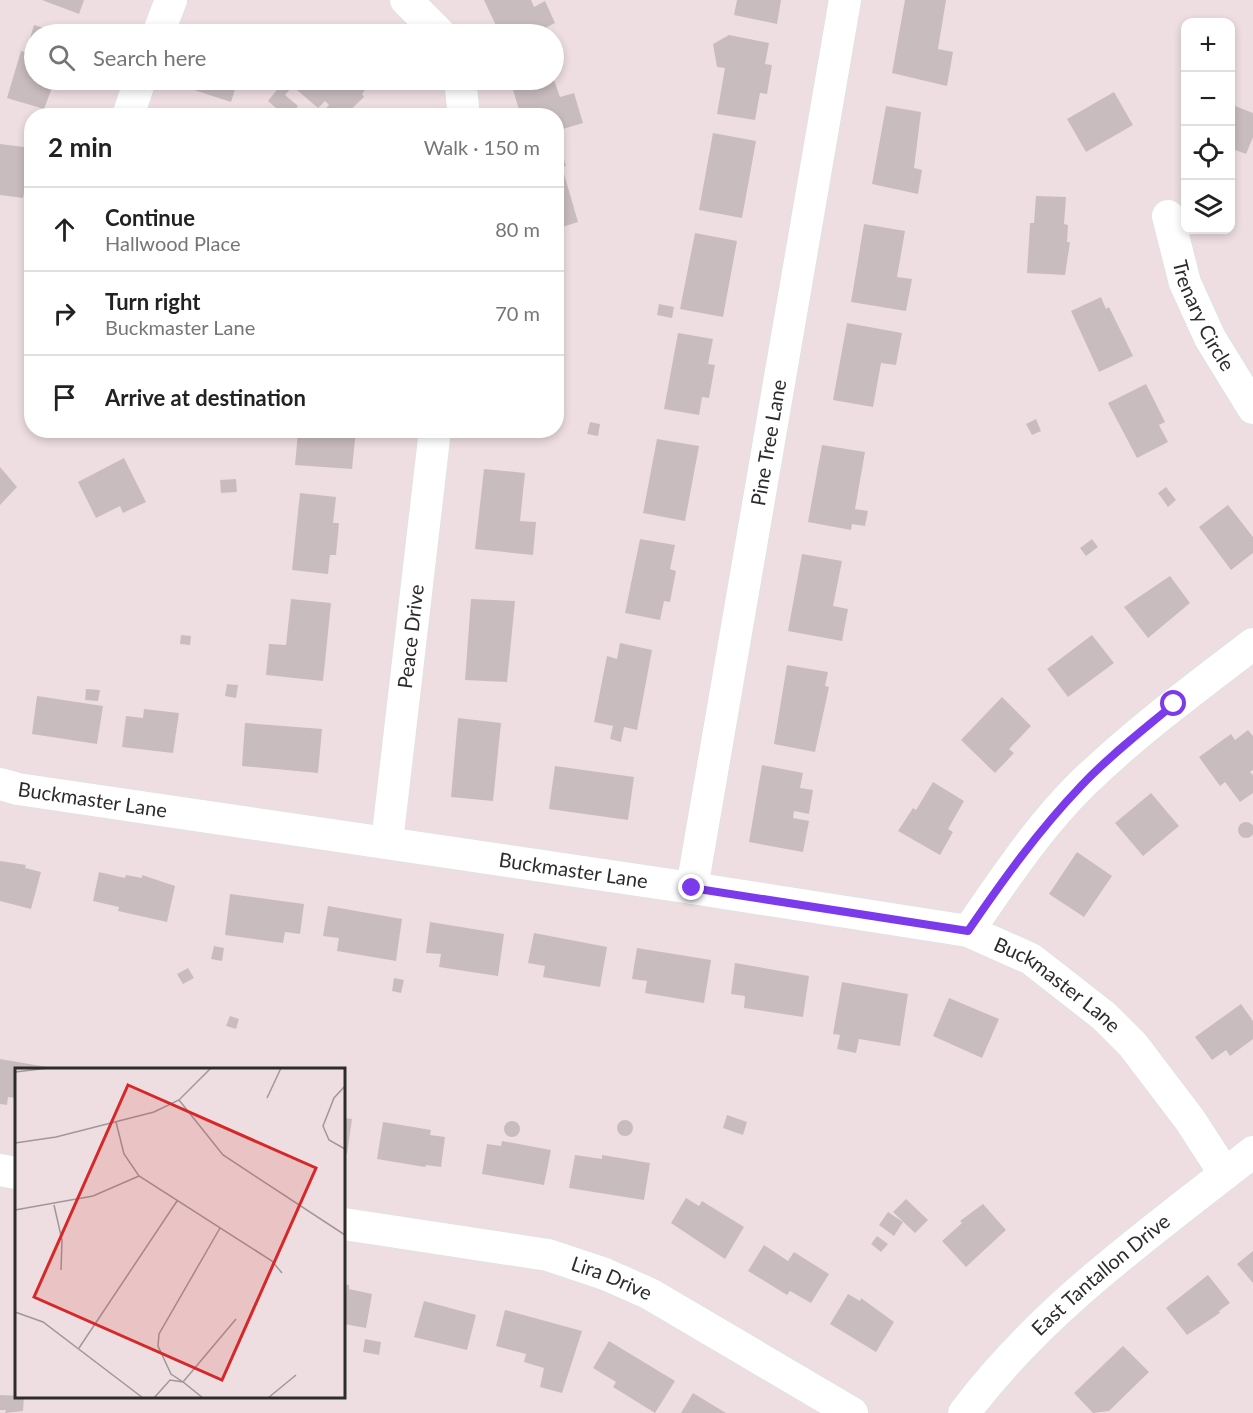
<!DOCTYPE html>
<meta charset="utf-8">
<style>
:root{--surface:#fff;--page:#f6f6f6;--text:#222;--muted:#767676;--line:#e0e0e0}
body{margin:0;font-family:Lato,sans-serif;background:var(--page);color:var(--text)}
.controls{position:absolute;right:18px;top:18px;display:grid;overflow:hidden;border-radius:12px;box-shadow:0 3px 9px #0003}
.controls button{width:54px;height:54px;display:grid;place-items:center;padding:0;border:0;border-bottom:2px solid var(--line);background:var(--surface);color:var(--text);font:30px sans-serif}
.stop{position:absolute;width:18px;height:18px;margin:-14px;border:4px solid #7c3aed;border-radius:50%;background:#fff}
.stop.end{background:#7c3aed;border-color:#fff;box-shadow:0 2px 6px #0008}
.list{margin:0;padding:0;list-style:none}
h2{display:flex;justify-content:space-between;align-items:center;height:78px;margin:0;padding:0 24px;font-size:26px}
h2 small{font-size:20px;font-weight:400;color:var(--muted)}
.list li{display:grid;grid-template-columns:39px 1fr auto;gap:18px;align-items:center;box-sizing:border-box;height:84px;padding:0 24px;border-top:2px solid var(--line)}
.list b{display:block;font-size:22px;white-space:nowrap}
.list p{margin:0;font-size:20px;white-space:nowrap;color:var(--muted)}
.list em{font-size:20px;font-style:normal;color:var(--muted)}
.icon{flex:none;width:33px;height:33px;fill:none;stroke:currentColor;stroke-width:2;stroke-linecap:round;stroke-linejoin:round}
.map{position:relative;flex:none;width:1253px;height:1413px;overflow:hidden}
.search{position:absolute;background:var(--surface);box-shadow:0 3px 9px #0003;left:24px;top:24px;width:540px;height:66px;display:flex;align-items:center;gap:15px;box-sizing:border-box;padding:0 21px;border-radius:33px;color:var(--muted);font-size:22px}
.panel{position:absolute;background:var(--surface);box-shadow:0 3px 9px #0003;left:24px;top:108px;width:540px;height:330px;border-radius:24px}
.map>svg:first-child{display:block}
</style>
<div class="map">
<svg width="1253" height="1413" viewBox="0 0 1253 1413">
<rect width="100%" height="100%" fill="#eedee1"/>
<path fill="#c9bcbf" d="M42 0H84L79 14Z
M484 0H531L534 7 545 1 555 23 533 34H500Z
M737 0H781L777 24 734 15Z
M905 0H946L938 49 953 52 947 86 892 73Z
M34 25 63 34H34V80H55L44 109 7 98 21 51 26 52Z
M222 26 246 34H219Z
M729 35 769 43 765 64 772 65 767 94 760 93 755 120 717 114 725 68 717 67 713 44Z
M194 80H238L231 102 191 89Z
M306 80H352L355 82 358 80 365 90 362 94 364 97 344 116H319L329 105 325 101 318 108 297 90Z
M510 80H554L560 97 574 93 583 123 556 131V116H521Z
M284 81 292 87 285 95 298 106 290 116H285L268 101Z
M1114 92 1133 125 1086 152 1067 119Z
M1230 104 1253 113V137L1246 154 1230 148Z
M886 106 921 112 914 168 922 170 918 194 872 184Z
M713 133 756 141 742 218 699 210Z
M0 144 32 148 23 198 0 195Z
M561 150 566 166 562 167 578 222 556 229V152Z
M1036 196 1066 197 1064 224 1068 225 1067 242H1070L1065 275 1027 273 1030 223H1034Z
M864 224 905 231 897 277 912 279 906 311 851 302Z
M695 233 737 241 723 317 680 309Z
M1101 297 1106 309 1109 307 1133 356 1099 372 1071 311Z
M659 304 674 307 672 318 657 315Z
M847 323 902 333 896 365 881 363 873 407 833 400Z
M678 333 713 339 708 364 715 365 709 398 702 397 699 415 664 409Z
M1146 384 1165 422 1159 425 1168 442 1137 458 1108 403Z
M1036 419 1041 431 1032 435 1026 424Z
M590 422 600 424 598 436 587 434Z
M315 430H356L352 469 295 465 298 432 315 434Z
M496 430H531V438L495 436Z
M657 439 699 446 685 521 643 513Z
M822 445 865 452 855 509 868 511 865 526 852 524 851 530 808 522Z
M124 458 146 502 123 513 120 506 96 518 78 482Z
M0 467 17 487 0 505Z
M484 469 525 473 520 521 536 522 533 555 475 549Z
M236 479 237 492 221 493 220 480Z
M1166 487 1176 500 1168 507 1158 493Z
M300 493 336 497 333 523H339L336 555H330L328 574 292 570Z
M1228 505 1253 537V553L1231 570 1199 527Z
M640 539 675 545 670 569 676 571 670 602 664 601 660 620 625 613Z
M1092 539 1098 547 1086 556 1080 548Z
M802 554 842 561 833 606 848 609 842 641 788 631Z
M1170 576 1190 603 1148 638 1124 607Z
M291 599 331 603 323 681 266 675 269 644 286 645Z
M471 599 515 601 507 682 465 680Z
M181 635 191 636 190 645 180 644Z
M1092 635 1114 663 1068 697 1047 669Z
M620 643 652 650 637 730 624 727 621 742 610 739 613 726 594 722 607 656 617 659Z
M787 665 828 672 825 686 829 687 815 752 774 744Z
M227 684 238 685 236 698 225 696Z
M86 689 100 690 98 701 85 700Z
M37 696 103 706 97 744 32 734Z
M1002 697 1031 726 1009 749 1014 753 995 773 961 740Z
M144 709 179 713 173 753 122 747 126 716 143 718Z
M458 718 501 723 493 801 451 797Z
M245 723 322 729 318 773 242 766Z
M1248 730 1253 736V770L1250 772 1253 775V793L1240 802 1225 782 1220 786 1199 757 1231 734 1235 740Z
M762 765 803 773 800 788 813 790 809 814 794 811 793 818 809 821 803 852 749 842Z
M555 766 634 777 628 820 549 809Z
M933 782 964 801 948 829 953 832 940 855 898 831 913 808 916 810Z
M1151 793 1179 826 1143 856 1115 823Z
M1238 830a8 8 0 1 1 16 0a8 8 0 1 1-16 0Z
M1077 852 1112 876 1084 917 1049 894Z
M0 861 26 865 25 868 41 872 31 909 0 901Z
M99 872 125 878 126 875 142 878V875L175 886 167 922 118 911 119 907 93 901Z
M230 894 304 904 300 934 285 932 283 943 225 935Z
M328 906 402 919 396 961 337 951 339 938 323 936Z
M430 922 504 934 498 976 439 967 441 954 426 953Z
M534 933 607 947 600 987 543 977 545 966 528 963Z
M214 946 224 948 222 961 211 959Z
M637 948 711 960 704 1003 645 993 647 981 632 979Z
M735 963 809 976 803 1017 744 1008 745 996 731 994Z
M188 968 194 978 183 984 177 974Z
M394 978 404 980 401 993 392 991Z
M842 982 908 994 900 1046 859 1039 856 1053 837 1049 840 1035 833 1034Z
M949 998 999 1019 982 1058 933 1036Z
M1241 1004 1253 1021V1039L1230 1056 1226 1050 1212 1060 1195 1037Z
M230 1016 239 1019 236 1029 226 1026Z
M0 1059 53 1068V1070H16V1098L8 1097 7 1105 0 1104Z
M727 1115 747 1122 743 1135 723 1128Z
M344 1118 352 1119 347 1154 344 1153Z
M617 1128a8 8 0 1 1 16 0a8 8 0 1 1-16 0Z
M504 1129a8 8 0 1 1 16 0a8 8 0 1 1-16 0Z
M383 1122 431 1130 430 1135 445 1137 441 1167 426 1165 425 1167 377 1159Z
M502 1141 551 1150 544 1185 482 1174 487 1144 501 1146Z
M575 1155 602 1159V1155L650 1163 644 1200 569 1188Z
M686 1198 699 1206 702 1201 744 1227 725 1259 671 1223Z
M906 1199 928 1220 915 1233 893 1212Z
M983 1204 1006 1230 966 1267 942 1241 962 1223 960 1221Z
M888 1212 903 1222 894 1236 879 1225Z
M877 1236 888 1244 881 1252 871 1244Z
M764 1245 788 1261 794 1252 829 1274 811 1303 790 1291 787 1295 748 1271Z
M1253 1251V1283L1237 1264Z
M1208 1275 1230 1303 1219 1311 1220 1313 1187 1335 1166 1308Z
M344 1284 349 1285V1289L372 1294 366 1328 344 1324Z
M848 1294 860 1301 861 1298 894 1322 876 1352 830 1324Z
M424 1301 476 1315 467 1350 414 1337Z
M505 1310 582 1331 562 1393 540 1387 544 1368 524 1362 526 1354 496 1346Z
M365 1339 381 1342 379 1355 363 1352Z
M609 1341 675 1381 655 1413 613 1387 616 1382 593 1368Z
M1123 1346 1149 1372 1109 1411 1093 1413 1074 1393Z
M693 1393 726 1413H681Z
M0 1395 24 1396 23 1411 5 1413 6 1410H0Z"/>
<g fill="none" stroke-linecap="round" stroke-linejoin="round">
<g stroke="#d3e5e5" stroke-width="33">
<g id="minor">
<path d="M406 0 440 34"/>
<path d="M158 34 171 0"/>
<path d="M460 80 464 116"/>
<path d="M128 116 140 80"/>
<path id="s1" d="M1168 216 1185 283 1210 338 1253 408"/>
<path id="s2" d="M0 784 18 789 692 888 968 931 1031 959 1104 1016 1133 1045 1190 1120 1225 1174"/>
<path id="s3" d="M387 842 435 430"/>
<path id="s4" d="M692 888 845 0"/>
<path d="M968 931C1004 880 1038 827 1083 783 1136 732 1195 688 1253 644"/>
<path d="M0 1170 16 1173"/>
<path id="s5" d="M344 1224 548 1255 605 1274 650 1294 852 1413"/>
<path id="s6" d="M964 1413C1043 1308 1150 1233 1253 1152"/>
</g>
</g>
<use href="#minor" stroke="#fff" stroke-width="32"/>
</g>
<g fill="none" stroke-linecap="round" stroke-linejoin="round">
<path stroke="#7c3aed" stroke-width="8" d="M692 888 968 931C1003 880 1038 831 1081 786 1109 756 1142 731 1174 704"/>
</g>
<g text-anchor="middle" stroke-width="4.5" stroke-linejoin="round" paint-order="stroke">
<g font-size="20" fill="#2c2c2c" stroke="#fff">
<text dy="7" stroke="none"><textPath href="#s1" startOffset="106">Trenary Circle</textPath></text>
<text dy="7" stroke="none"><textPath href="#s4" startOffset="452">Pine Tree Lane</textPath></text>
<text dy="7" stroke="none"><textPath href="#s3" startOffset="207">Peace Drive</textPath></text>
<text dy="7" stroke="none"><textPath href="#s2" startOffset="94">Buckmaster Lane</textPath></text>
<text dy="7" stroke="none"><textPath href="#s2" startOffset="580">Buckmaster Lane</textPath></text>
<text dy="7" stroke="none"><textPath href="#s2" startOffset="1084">Buckmaster Lane</textPath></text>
<text dy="7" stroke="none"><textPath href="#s6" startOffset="195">East Tantallon Drive</textPath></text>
<text dy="7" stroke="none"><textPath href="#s5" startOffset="274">Lira Drive</textPath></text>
</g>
</g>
<g transform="translate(15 1068)">
<rect width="330" height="330" fill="#eedee1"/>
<path fill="none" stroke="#a09799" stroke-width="1.5" d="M0 4 34 0M330 18 319 30 308 58 314 72 330 81M252 30 266 0M164 32 208 87 330 167M101 54 109 86 124 108 257 193 267 205M0 75 41 69 139 44 164 32 196 0M39 137 47 172 46 202M0 142 78 128 124 108M205 160 144 266 143 278 156 306 168 314 221 251M0 244 28 254 128 330M64 280 162 133M139 330 155 312 168 314 188 330M253 330 281 307"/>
<path fill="#d62828" fill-opacity="0.15" stroke="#d62828" stroke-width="3" d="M113 17 301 100 207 312 19 229Z"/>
<rect width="330" height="330" fill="none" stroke="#2c2c2c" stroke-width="3"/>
</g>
</svg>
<div class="controls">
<button>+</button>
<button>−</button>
<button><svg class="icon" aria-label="locate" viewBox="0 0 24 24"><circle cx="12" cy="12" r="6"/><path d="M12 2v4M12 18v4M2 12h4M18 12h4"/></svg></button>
<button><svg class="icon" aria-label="layers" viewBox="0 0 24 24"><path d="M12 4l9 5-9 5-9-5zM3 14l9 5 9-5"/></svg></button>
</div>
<div class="stop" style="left:1174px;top:704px"></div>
<div class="stop end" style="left:692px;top:888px"></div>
<div class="search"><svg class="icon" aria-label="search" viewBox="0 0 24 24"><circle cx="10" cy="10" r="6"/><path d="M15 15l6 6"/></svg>Search here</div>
<section class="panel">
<h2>2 min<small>Walk · 150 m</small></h2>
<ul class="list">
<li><svg class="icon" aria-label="ahead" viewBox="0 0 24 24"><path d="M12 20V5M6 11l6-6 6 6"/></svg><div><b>Continue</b><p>Hallwood Place</p></div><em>80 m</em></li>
<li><svg class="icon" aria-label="right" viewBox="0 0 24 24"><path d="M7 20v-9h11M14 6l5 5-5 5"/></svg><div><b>Turn right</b><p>Buckmaster Lane</p></div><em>70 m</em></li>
<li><svg class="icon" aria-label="arrive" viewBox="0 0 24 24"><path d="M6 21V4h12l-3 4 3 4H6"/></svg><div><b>Arrive at destination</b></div></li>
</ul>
</section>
</div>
